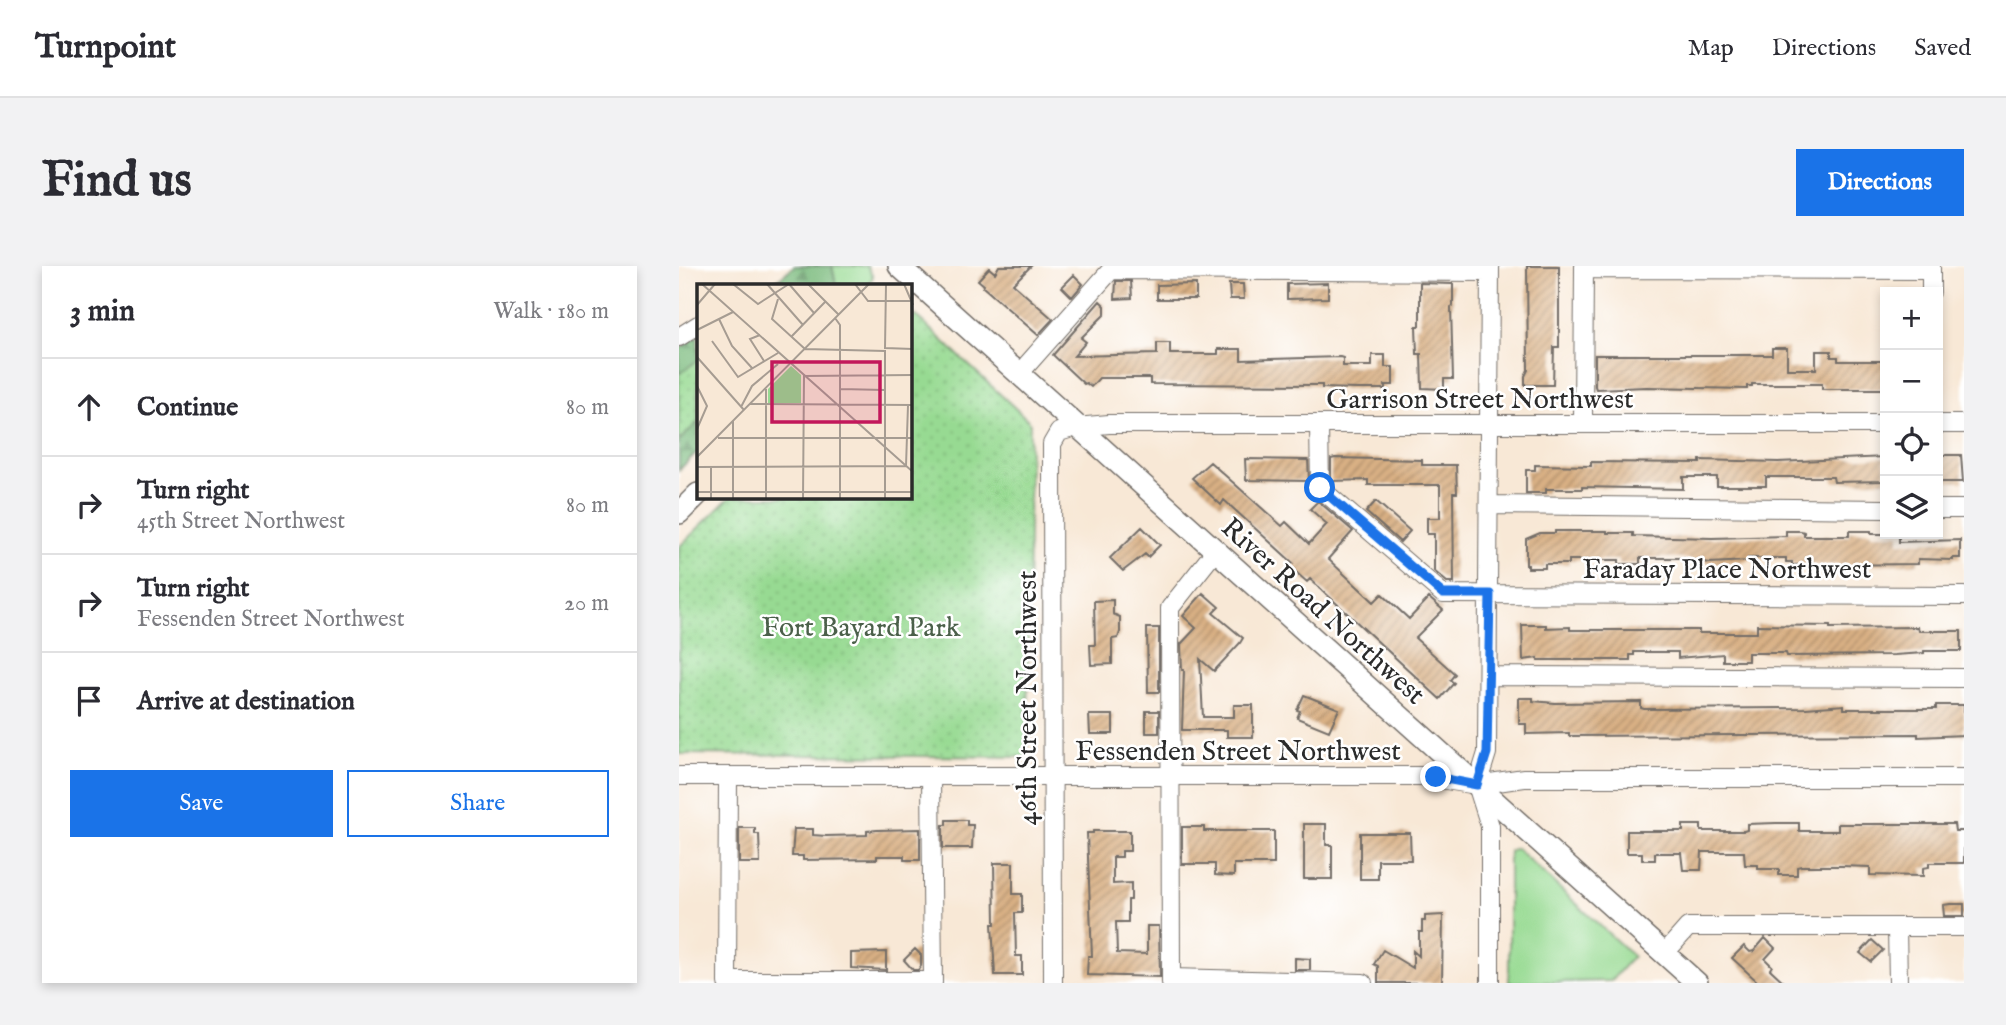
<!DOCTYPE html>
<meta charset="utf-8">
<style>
:root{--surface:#fff;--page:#f2f2f3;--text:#2b2b33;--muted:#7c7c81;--line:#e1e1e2;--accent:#1a73e8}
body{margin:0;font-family:"IM FELL English",serif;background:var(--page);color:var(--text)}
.controls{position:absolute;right:21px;top:21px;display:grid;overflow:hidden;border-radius:0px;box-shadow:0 4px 10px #0003}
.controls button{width:63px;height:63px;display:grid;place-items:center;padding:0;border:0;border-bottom:2px solid var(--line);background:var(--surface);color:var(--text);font:35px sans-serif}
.stop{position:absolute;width:21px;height:21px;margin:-16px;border:5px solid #1a73e8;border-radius:50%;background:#fff}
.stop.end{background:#1a73e8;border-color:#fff;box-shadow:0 2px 7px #0008}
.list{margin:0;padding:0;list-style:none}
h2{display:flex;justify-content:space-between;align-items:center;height:91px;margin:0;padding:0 28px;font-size:30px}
h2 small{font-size:23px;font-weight:400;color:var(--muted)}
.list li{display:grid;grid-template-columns:46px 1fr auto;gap:21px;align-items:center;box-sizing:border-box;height:98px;padding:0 28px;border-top:2px solid var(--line)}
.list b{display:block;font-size:26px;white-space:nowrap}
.list p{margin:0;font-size:23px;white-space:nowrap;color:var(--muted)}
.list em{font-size:23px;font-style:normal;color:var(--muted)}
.actions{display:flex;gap:14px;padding:21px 28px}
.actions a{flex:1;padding:16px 0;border:2px solid var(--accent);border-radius:0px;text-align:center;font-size:24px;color:var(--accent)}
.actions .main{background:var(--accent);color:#fff}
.icon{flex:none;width:38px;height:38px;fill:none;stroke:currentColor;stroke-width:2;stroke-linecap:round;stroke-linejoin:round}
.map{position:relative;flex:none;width:1285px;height:717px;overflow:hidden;border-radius:0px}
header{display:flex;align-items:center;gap:42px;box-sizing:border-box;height:98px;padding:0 35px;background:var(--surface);border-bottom:2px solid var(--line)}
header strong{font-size:33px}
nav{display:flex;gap:38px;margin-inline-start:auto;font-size:24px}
.intro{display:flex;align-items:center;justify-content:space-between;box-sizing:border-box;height:168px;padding:0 42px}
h1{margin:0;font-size:49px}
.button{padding:18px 32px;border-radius:0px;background:var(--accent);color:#fff;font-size:24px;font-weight:700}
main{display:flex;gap:42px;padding:0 42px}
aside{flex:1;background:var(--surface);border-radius:0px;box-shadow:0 4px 10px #0003}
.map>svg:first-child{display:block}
</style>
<header>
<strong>Turnpoint</strong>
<nav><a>Map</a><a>Directions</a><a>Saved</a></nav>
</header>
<div class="intro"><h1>Find us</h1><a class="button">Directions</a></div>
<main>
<aside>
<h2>3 min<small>Walk · 180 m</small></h2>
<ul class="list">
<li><svg class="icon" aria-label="ahead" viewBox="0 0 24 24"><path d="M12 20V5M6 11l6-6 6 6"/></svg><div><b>Continue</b></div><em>80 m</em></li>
<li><svg class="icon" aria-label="right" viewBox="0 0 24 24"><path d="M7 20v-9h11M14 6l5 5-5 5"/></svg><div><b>Turn right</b><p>45th Street Northwest</p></div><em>80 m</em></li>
<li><svg class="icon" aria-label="right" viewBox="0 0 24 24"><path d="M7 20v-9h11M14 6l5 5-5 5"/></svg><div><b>Turn right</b><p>Fessenden Street Northwest</p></div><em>20 m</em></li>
<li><svg class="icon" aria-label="arrive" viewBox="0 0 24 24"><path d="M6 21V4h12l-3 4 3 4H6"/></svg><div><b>Arrive at destination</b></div></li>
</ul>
<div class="actions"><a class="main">Save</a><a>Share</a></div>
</aside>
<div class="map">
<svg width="1285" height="717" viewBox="0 0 1285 717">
<defs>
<pattern id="forest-firs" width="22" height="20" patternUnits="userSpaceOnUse" patternTransform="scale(1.75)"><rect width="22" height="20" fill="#79ba7c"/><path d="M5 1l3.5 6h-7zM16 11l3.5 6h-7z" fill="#639766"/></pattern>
<pattern id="park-dots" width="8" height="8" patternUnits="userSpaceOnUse" patternTransform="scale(1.75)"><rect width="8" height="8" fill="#97da92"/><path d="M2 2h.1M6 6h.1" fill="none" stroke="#82bb7e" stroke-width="1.8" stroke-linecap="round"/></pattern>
<pattern id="building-hatch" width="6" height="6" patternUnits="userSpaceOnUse" patternTransform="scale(1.75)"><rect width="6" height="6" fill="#d9b084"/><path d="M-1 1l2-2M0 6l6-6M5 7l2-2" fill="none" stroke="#b08f6c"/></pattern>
</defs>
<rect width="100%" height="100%" fill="#fff"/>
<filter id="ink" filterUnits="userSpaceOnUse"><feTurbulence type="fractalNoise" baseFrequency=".0143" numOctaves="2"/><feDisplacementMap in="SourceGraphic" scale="14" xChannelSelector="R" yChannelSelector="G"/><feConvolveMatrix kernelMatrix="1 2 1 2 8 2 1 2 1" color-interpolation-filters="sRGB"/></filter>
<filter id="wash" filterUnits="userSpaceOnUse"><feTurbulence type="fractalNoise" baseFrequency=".00686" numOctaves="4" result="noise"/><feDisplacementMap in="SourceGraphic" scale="28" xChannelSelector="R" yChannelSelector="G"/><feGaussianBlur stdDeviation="1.57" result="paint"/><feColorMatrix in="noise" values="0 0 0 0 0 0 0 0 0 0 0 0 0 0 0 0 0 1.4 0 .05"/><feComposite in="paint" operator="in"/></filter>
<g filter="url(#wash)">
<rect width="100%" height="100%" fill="#f8e8d6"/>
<path fill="#97da92" stroke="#61825e" stroke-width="2" d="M153 0H188L194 11 189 19H157Z
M837 582 954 690 932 715 830 717V585Z"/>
<path fill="url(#forest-firs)" stroke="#527254" stroke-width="2" d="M115 0H153L157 19H92Z
M19 70V185L0 204V83Z"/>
<path fill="url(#park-dots)" stroke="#61825e" stroke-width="2" d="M236 49 351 156 348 491 0 488V281L51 231H231V54Z
M19 94V156L0 175V108Z"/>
<g id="blocks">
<path fill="url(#building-hatch)" d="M320 0H352L334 18 374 53 359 69 304 21 305 19 299 14 310 2 316 7Z
M848 0H880V81H875L874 119H846V110L849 104Z
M395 9 404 18 393 31 383 21Z
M437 15H452L453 32 436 33Z
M649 17V32L608 33V18Z
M741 17 774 18V40L772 41 774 113H765V123L743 122 742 88H738L737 60H741Z
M517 18V33H478V19Z
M550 18H564L565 33H551Z
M421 35 426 40V48L402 72 407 76 395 90 478 88V77H491V88H539V83H562V94L661 91 664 92V100H693V89H706V101H714V119H706V123H679L643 122V119L471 118V112H420L412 121 407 117 405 118 374 89Z
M1093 82H1108V103H1137V85H1152V91H1159V95H1206V123H1143V118H1073V120H1068V123L968 121 917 123 916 120V89H1093Z
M1263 189H1282L1284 216H1260V196H1263Z
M1206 191V215L1155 216 1154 211H1087V220H1038V211H1004V223L903 221V223H867V227H847V204H856V199L912 200V196L1021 197V194L1099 196Z
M656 192 743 194V199H777L778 227H774L775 316H768L755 305V268H748V252H761V219H689V214L652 215V193Z
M566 193 627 194H629L630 215 567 214Z
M531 196 603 260 607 256 630 278 648 258 631 243 639 235 674 265 649 293 695 336 703 328 730 353 750 332 764 344 736 372 776 408 771 414 775 417 761 433 631 313 628 316 610 300 614 297 545 234 542 239 513 212Z
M697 235 731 265 721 276 687 246Z
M463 261 481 279 469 291 466 288 444 305 431 292Z
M876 265H928V267H954V270L1033 272 1107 270V265H1122L1125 266V270H1170V265H1192V268H1220V276L1281 274V292H1274V294L1239 293V298L1148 299H1113V296H1107V292H1069V295L1030 297 1002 292H961V298H940V294H890V298H866V302H849V299H847V273L861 267H876Z
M524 327 540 341 534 347 564 372 561 377 535 405 521 393 524 451H555V439H574V471H548V464H503L505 404H503L502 378 517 362 504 350Z
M434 334V348L441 351V366L439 372 433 373V398L412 399 411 379H416L415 335Z
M843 359H867V362L891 361V364H1020V367H1078V359L1151 360V362L1239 361 1240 365H1282V385H1245V387L1215 389 1108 390 1107 387H1069V395H1044V388L999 392V386H955V389H951V394H859V392L844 394Z
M468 362H480V426H469Z
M625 429 660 443 650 465 618 452 621 445 618 444Z
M840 432H854V435L876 437 962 436V442L965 443 1127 442 1165 439V443H1257V439H1285V469L1239 471V468L890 470V467L847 468V458H840Z
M467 445H480V467H467Z
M410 449H434V468H411Z
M267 554H288V559H294L293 582H264V559H267Z
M1097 557H1120V565H1159V558H1275L1276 565H1285V597H1250V601L1244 602V610L1191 609V601L1163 600H1122L1118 601V609H1100V603H1079V599H1066L1065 586H1023L1022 604H1004L1002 587H976V594H963V587H948V565H1004V559H1022V565H1065L1068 564V558Z
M625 558H647V579H653V613H625Z
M503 561H525V565H595V598H555V610L536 609V598H503Z
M60 562H76V568H80L81 597H60Z
M115 563H134V569L147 570 188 569V565L198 564 241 563V594H225V590H198V593L124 594V590H113Z
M414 565H451V585H443V591H434V618L452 617V634H449V656H437L438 687 468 688V660H480L481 711 408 709 409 690H413L408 567H414Z
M681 567H731L732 594H699V613H681Z
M315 597H334V628H343V647H336L337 690H343V709H316L313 658H316Z
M1271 638H1285V650H1265L1264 639Z
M764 649 763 717H699V700L695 698 704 684 734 702V685L740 690V666H743V655H746V650Z
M1086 672 1096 682 1086 693 1093 700 1091 703 1106 717H1080L1053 692 1065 680 1071 686 1075 685Z
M1193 674 1204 684 1192 696 1181 687Z
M236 683 242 689V700L239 704H234L225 694Z
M207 686V704L172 702V687Z
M616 692 631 693V704H616Z"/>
</g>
</g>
<g filter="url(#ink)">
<use href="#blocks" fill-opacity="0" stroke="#736d67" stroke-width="2"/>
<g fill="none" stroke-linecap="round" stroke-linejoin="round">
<g stroke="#736d67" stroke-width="20">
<path id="minor" d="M811 0 808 487 798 519 811 560V717
M905 3 1252 4
M1252 26V0
M0 71 19 59
M339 109 432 4 811 6
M640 158 641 222 764 328 1285 330
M904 158 905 0
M1259 158H1285
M811 239 1206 243
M1259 243H1285
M810 410 1285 412
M0 510H742L798 519 845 512H1285
M252 510 254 717
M1218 661 1219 717
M986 687 1009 661H1285
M492 712 684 717
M48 715H254
M48 717 49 510
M374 717 373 178 380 166 397 161 430 158H1206
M492 717 491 342 537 284"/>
</g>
<g stroke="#736d67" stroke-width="24">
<path id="major" d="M220 0 1018 717
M0 247 19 228"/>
</g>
<use href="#minor" stroke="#fff" stroke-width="18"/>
<use href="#major" stroke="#fff" stroke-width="21"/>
</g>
</g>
<g fill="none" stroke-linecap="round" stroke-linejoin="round" filter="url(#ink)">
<path stroke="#1a73e8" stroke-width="9" d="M641 222 764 328H811L808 487 798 519 757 511"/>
</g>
<g text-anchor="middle" stroke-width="5" stroke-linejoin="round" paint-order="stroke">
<g font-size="28" fill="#2b2b2b" stroke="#fff">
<text x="801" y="142">Garrison Street Northwest</text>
<text x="1048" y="312">Faraday Place Northwest</text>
<text transform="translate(645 344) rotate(42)" y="10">River Road Northwest</text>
<text transform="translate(347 432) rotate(-90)" y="10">46th Street Northwest</text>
<text x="559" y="494">Fessenden Street Northwest</text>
</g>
<g font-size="28" fill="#4b604a" stroke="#fff">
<text x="182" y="370">Fort Bayard Park</text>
</g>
</g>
<g transform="translate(18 18)">
<rect width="215" height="215" fill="#f8e8d6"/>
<path d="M94 82 104 91V119H71V105Z" fill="#97da92"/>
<path fill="none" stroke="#a69c92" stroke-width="2" d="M5 0 216 188M36 0 61 20 92 0M70 0 106 41M92 0 117 29M111 0 142 31M158 0 171 17H213M189 0 188 64 216 65M207 0 216 21M81 15 75 35 108 65 188 67V215M0 21 18 0M138 34 143 41V215M22 35 35 62 55 84M0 46 36 28M63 51 53 55 67 77M94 53 128 18M15 57 41 93 81 69M0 73 47 126M0 102 10 122 0 145M69 105V215M143 105 188 106M53 120 216 121M44 123 55 102 81 80M21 154H216M0 173 172 0M0 183 209 182 211 121M14 183V215M0 208H216M36 215V137M106 215 107 92 216 91"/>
<path fill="#c2185b" fill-opacity="0.15" stroke="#c2185b" stroke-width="3.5" d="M75 78H183V138H75Z"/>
<rect width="215" height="215" fill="none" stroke="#2b2b2b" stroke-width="3.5"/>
</g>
</svg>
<div class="controls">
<button>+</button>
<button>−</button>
<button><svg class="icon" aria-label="locate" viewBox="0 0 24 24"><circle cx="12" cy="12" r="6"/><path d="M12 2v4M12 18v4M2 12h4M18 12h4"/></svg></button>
<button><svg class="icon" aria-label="layers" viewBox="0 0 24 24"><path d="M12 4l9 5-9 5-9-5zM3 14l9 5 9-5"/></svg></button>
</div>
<div class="stop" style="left:641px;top:222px"></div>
<div class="stop end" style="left:757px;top:511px"></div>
</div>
</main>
